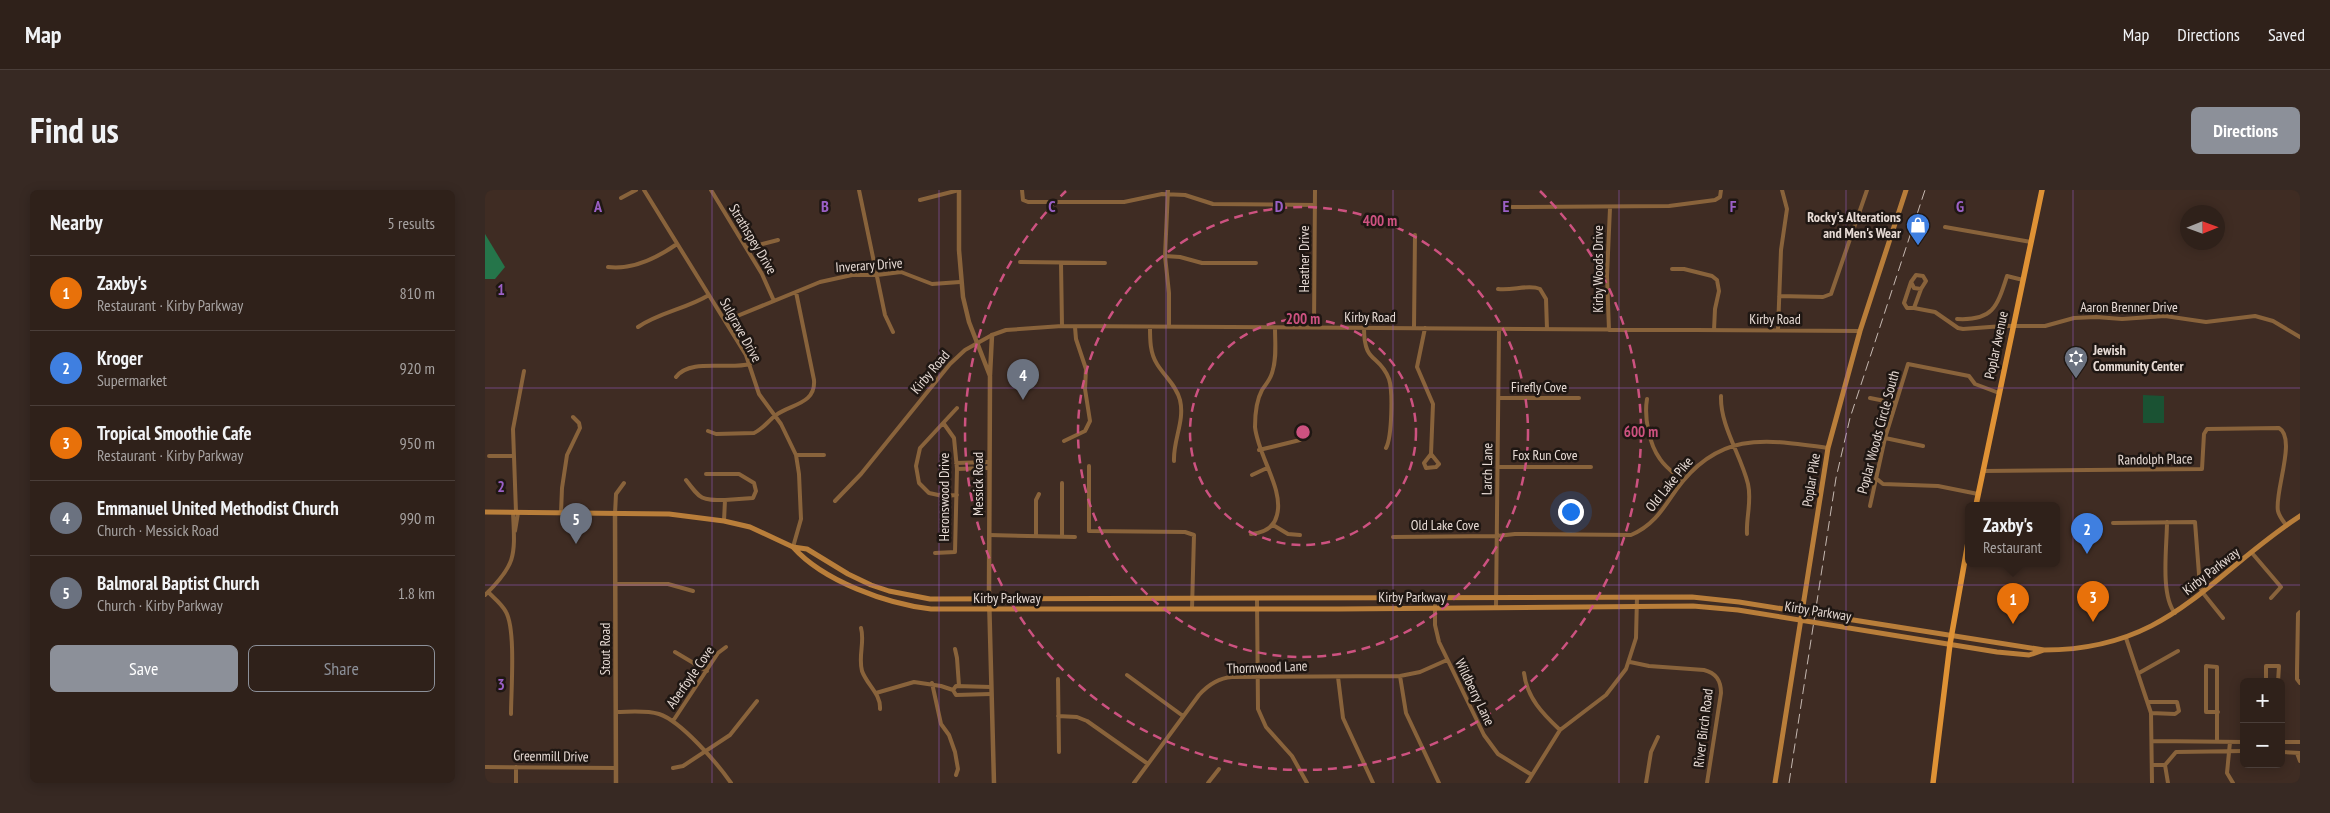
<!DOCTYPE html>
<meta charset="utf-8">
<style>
:root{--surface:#2f211a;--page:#372923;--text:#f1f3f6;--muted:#a7a3a2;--line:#4a3e39;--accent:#8c9099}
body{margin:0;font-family:"PT Sans Narrow",sans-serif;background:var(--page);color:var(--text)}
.controls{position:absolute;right:15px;bottom:15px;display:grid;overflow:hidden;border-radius:8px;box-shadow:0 2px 12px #0003}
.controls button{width:45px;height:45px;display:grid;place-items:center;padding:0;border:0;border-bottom:1px solid var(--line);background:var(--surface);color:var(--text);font:25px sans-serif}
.compass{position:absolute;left:1695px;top:15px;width:45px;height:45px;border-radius:50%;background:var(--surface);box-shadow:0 2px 12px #0003;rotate:89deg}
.you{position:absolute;left:1085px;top:321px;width:18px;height:18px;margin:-12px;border:4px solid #fff;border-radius:50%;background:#1a73e8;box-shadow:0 0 0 8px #1a73e833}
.badge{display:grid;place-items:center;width:32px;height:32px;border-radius:50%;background:var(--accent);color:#fff;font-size:16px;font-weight:700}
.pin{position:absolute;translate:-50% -41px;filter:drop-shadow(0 1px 2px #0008)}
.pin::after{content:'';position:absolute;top:26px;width:18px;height:15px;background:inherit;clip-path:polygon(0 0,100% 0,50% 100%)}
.popup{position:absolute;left:1480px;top:312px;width:95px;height:65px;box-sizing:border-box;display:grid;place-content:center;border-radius:8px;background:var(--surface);filter:drop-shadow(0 1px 4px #0005);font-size:16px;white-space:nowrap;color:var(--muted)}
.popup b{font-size:19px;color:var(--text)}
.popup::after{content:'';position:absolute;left:50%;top:100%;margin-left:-10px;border:10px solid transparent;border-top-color:var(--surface)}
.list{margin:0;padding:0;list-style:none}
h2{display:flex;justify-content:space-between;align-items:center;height:65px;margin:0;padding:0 20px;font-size:21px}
h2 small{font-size:16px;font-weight:400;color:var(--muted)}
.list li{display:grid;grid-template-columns:32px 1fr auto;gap:15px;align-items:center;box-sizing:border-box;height:75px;padding:0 20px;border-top:1px solid var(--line)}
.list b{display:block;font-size:19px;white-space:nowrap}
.list p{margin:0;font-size:16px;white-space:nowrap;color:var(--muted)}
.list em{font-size:16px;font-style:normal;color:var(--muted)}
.actions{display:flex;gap:10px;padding:15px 20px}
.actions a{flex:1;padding:11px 0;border:1px solid var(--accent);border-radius:8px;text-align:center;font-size:18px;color:var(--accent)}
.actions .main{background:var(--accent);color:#fff}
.map{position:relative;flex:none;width:1815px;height:593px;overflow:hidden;border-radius:8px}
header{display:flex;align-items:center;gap:30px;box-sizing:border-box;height:70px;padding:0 25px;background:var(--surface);border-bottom:1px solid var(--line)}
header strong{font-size:24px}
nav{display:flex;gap:28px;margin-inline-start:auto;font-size:18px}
.intro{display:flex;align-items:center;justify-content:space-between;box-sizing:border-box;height:120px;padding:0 30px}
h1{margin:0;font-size:35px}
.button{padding:12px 22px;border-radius:8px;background:var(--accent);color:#fff;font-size:18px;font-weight:700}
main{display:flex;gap:30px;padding:0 30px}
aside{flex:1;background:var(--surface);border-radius:8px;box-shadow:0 2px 12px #0003}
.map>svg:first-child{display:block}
</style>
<header>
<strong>Map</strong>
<nav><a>Map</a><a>Directions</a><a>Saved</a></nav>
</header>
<div class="intro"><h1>Find us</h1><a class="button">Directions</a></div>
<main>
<aside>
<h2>Nearby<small>5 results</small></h2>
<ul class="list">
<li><span class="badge" style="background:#e8710a">1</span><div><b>Zaxby's</b><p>Restaurant · Kirby Parkway</p></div><em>810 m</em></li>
<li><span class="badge" style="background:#3f7fe0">2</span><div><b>Kroger</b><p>Supermarket</p></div><em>920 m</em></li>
<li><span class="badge" style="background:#e8710a">3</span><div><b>Tropical Smoothie Cafe</b><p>Restaurant · Kirby Parkway</p></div><em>950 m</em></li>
<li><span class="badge" style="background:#6b7280">4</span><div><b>Emmanuel United Methodist Church</b><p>Church · Messick Road</p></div><em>990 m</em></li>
<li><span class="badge" style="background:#6b7280">5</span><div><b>Balmoral Baptist Church</b><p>Church · Kirby Parkway</p></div><em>1.8 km</em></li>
</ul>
<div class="actions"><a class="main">Save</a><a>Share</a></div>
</aside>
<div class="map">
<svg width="1815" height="593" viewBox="0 0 1815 593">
<rect width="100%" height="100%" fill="#3f2c23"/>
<path fill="#1a5233" d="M1658 205 1679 206V233H1658Z"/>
<path fill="#25754a" d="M0 44 20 77 10 89H0Z"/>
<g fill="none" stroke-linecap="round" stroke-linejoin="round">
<path stroke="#89633b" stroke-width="4" d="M159 0 261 165 274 204 296 234 311 265 314 284 316 329 308 357
M226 0 277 84 289 111
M374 0 400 125 408 142
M537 0 538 10 543 12H639L677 4 700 5 728 14 830 15
M683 0 680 66 684 103V137
M136 8 151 0
M435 10 474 0
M1027 17 1184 16 1230 10 1235 7 1236 0
M1460 37 1546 52
M262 58 293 50
M680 66 695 67 717 73H771
M535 72 620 73
M576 73 577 136
M123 77C148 80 172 68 192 54
M1187 79H1199L1227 86 1232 90 1234 101 1230 119 1229 140
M1426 92 1419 113 1422 118H1429
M1013 99C1027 101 1044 94 1055 99L1061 109 1062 139
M1436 99 1429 98 1426 92 1431 85 1438 86 1441 91 1436 99 1429 118 1450 122 1473 138 1478 139 1518 136H1560L1589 128 1611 127 1637 129 1680 126 1721 132 1770 126 1788 131 1815 147
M1294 106 1338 107 1346 104 1382 0
M1472 129C1508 131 1512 117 1522 86L1538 90
M240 131 335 92 367 85H392L416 82 447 94 475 92
M153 137C175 122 201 119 224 105
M665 137C665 150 665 163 672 174 680 187 691 195 695 210 700 231 688 250 689 271
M829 138 830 0
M879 138C879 175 894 163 904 189 908 201 907 247 901 258
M929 138 930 45
M940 138 932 177 948 214 946 264 954 274 951 277 941 278 939 273 946 264
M1124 140 1122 86 1125 18
M1293 140 1296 60 1302 19 1297 0
M191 187C205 168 243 180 265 174
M1236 206C1235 236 1256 265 1263 294 1267 311 1261 327 1262 344
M1014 208H1094
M1385 208 1410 213
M1162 209C1159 227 1164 254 1175 269 1181 278 1190 284 1198 291
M223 241 231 244 269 243C278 239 283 231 291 225 306 214 331 214 329 190L311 102
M1400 248 1438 256
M579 251 600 241 605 231 600 199 601 179 591 149 590 137
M774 260 815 250
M311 265H339
M4 266H28
M471 273 503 272
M604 276V341L700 342 709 345 707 419
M1013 277H1106
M472 279 503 278
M1498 281 1717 279 1719 244 1722 239 1794 238C1812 248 1789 303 1793 321 1794 326 1798 331 1801 335
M221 284H254L269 293 271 301 268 308 240 310
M767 285 782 278
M1392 289 1398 294 1453 296 1493 304
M201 290C216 310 216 310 240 310L239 331
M577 293V346
M472 305 458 306 444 303 434 293 431 276 435 258 472 218
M350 311 376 284 465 174 480 160 507 145 521 140 577 136 1375 141
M1385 316 1400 248 1423 174 1484 186 1490 194 1514 203
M31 322 28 239 39 181
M76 323 77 298 82 265 95 238 94 233 88 227
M130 324 131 304 139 293
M1682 332C1682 356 1675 405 1690 423
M1628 333 1710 332 1715 397 1718 403 1738 428
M788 335 803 344 815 345
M30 341 33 323
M766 344C778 343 789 338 792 325 799 299 773 266 770 237 770 225 771 211 777 200 781 194 785 190 787 183 792 169 790 153 790 138
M504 345 590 347
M551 345V310L554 304
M908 347 1012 346 1030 344 1146 345C1168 336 1178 319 1191 300 1234 241 1279 249 1343 258
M450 363 470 362 472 279 469 248 459 234
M1767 363 1796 397 1786 408
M131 394H183L208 401
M3 402C9 408 17 414 21 422 31 440 26 501 26 524
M0 405C32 374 30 365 28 322
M950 408V435L954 452 999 545 1013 564 1047 585
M772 410 773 519 781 537 807 566 822 593
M1011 418 1014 139
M1815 422 1813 424 1812 480V489L1815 493
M376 438C380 452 373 466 377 481 382 495 396 504 395 519
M1641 448 1666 523 1667 593
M470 459 472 468 474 496
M190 462 222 481
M1145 472 1164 476 1219 480C1231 483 1236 490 1236 503L1222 593
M1039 483C1042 508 1058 524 1075 540
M1654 483 1693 461
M642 485 698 526
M915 486 921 523 954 593
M853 487 858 528 888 593
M573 489 574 562
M1781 492V476H1794L1793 492
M447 493 456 534 464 545 470 562 473 579 471 585
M468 500 471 496 506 497
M391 503 429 492 456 496 468 500 471 505 506 504
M1663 512H1692L1694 521 1690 524 1666 523
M131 522C145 522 160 520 174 524 196 531 233 574 246 593
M573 526 592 527 602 531 663 574
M188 531 233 463 241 457
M1668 551 1759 552
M1732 552V477L1721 476V522H1733
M1745 552 1742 583 1748 593
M1796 552H1815
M1796 562 1815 563
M1812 563 1815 571
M1667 575H1680
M1680 575 1691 562 1759 561
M1680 575 1683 593
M0 577 131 578
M188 578 198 576 245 545 272 511
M31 593V577
M649 593 714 505C723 495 733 488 747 487L915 486 935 482 962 470
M723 593 734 579
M1042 593 1075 540 1121 505 1141 479 1151 448 1152 407
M1161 593 1166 562 1173 547"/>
<path stroke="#89633b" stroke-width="4.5" d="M474 0V60L478 107 484 132 505 186 504 405 509 593
M505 185 507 145
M130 324 131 593"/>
<path stroke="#b97e3a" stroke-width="5" d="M0 322 184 324 239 331 265 337 308 357 322 359 363 384 386 395 404 401 445 409 1207 407 1254 412 1559 460C1684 460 1722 387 1815 326
M308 357C338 391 402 414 446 419H854L1208 416 1253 420 1512 462 1544 465 1559 460
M1290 593 1343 258 1375 141 1421 0"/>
<path stroke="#df9235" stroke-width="5.5" d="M1491 315 1557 0
M1448 593 1465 454 1484 347"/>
<path stroke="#c5b8b1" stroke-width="1" stroke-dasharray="10 5" stroke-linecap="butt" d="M1304 593 1351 288 1365 228 1440 0"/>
</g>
<path fill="none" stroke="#9b60c6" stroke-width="1" stroke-opacity="0.55" d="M227 0V593M454 0V593M681 0V593M908 0V593M1134 0V593M1361 0V593M1588 0V593M0 198H1815M0 395H1815"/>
<g fill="none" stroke="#cd5280" stroke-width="2.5" stroke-dasharray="9 6">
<circle cx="818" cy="242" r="113"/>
<circle cx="818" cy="242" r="225"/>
<path d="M1055 1A338 338 0 1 1 581 1"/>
</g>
<defs>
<g id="shop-pin" transform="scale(1.25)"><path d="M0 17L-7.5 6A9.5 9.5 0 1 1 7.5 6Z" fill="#3f7fe0" stroke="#1f1713"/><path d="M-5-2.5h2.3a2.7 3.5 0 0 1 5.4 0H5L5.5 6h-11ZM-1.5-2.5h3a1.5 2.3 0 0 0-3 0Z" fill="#fff"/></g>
<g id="synagogue-pin" transform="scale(1.25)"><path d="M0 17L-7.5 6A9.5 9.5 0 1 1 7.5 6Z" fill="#6b7280" stroke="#1f1713"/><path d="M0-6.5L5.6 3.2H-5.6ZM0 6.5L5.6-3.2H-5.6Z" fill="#fff"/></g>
</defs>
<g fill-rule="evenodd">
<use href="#shop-pin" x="1433" y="35"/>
<use href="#synagogue-pin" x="1591" y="168"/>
</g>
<g text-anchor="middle" stroke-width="5" stroke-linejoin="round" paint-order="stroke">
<g font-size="14" font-weight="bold" fill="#e7dbd5" stroke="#1f1713" text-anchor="end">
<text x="1416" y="32">Rocky's Alterations<tspan x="1416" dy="16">and Men's Wear</tspan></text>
<text x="1608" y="165" text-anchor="start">Jewish<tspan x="1608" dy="16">Community Center</tspan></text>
</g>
<g font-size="14" fill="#e7dbd5" stroke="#1f1713">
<text transform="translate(268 49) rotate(59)" y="5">Strathspey Drive</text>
<text transform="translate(819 69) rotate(-90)" y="5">Heather Drive</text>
<text transform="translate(384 75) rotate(-4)" y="5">Inverary Drive</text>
<text transform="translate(1113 79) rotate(-90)" y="5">Kirby Woods Drive</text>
<text x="1644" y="122">Aaron Brenner Drive</text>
<text x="885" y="132">Kirby Road</text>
<text x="1290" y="134">Kirby Road</text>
<text transform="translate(256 140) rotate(61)" y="5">Sulgrave Drive</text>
<text transform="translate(1511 155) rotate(-78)" y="5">Poplar Avenue</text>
<text transform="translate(445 182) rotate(-50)" y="5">Kirby Road</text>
<text x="1054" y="202">Firefly Cove</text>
<text transform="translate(1393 242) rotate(-75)" y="5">Poplar Woods Circle South</text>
<text x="1060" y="270">Fox Run Cove</text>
<text transform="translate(1670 269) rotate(-1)" y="5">Randolph Place</text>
<text transform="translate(1002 279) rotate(-89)" y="5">Larch Lane</text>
<text transform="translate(1326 290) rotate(-81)" y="5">Poplar Pike</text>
<text transform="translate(493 294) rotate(-90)" y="5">Messick Road</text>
<text transform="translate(1184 294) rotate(-51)" y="5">Old Lake Pike</text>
<text transform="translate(459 307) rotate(-90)" y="5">Heronswood Drive</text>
<text x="960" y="340">Old Lake Cove</text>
<text transform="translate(1726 381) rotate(-38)" y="5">Kirby Parkway</text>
<text x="927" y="412">Kirby Parkway</text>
<text x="522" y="413">Kirby Parkway</text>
<text transform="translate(1333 421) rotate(9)" y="5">Kirby Parkway</text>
<text transform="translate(120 459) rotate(-90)" y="5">Stout Road</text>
<text transform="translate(782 477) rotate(-2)" y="5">Thornwood Lane</text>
<text transform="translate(205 487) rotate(-55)" y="5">Aberfoyle Cove</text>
<text transform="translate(990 502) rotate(64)" y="5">Wildberry Lane</text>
<text transform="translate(1218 538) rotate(-83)" y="5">River Birch Road</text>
<text transform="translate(66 566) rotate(1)" y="5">Greenmill Drive</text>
</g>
</g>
<g font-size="16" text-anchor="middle" font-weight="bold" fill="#9b60c6" stroke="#1f1713" stroke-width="5" stroke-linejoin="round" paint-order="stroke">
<text x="113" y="22">A</text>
<text x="340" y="22">B</text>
<text x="567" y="22">C</text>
<text x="794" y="22">D</text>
<text x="1021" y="22">E</text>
<text x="1248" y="22">F</text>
<text x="1475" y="22">G</text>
<text x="16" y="105">1</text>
<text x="16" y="302">2</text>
<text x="16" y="500">3</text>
</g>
<circle cx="818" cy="242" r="8" fill="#cd5280" stroke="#1f1713" stroke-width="2.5"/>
<g font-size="15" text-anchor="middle" font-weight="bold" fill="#cd5280" stroke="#1f1713" stroke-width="5" stroke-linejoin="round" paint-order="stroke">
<text x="895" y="36">400 m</text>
<text x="818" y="134">200 m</text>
<text x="1156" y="247">600 m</text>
</g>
</svg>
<div class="controls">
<button>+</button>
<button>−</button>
</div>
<svg class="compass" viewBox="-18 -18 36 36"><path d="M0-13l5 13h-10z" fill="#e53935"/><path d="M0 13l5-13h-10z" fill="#a7a3a2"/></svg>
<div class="you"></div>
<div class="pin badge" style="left:1528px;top:434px;background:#e8710a">1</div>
<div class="popup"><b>Zaxby's</b>Restaurant</div>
<div class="pin badge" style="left:1602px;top:364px;background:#3f7fe0">2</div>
<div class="pin badge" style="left:1608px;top:432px;background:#e8710a">3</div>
<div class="pin badge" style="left:538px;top:210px;background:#6b7280">4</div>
<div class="pin badge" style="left:91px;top:354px;background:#6b7280">5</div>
</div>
</main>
